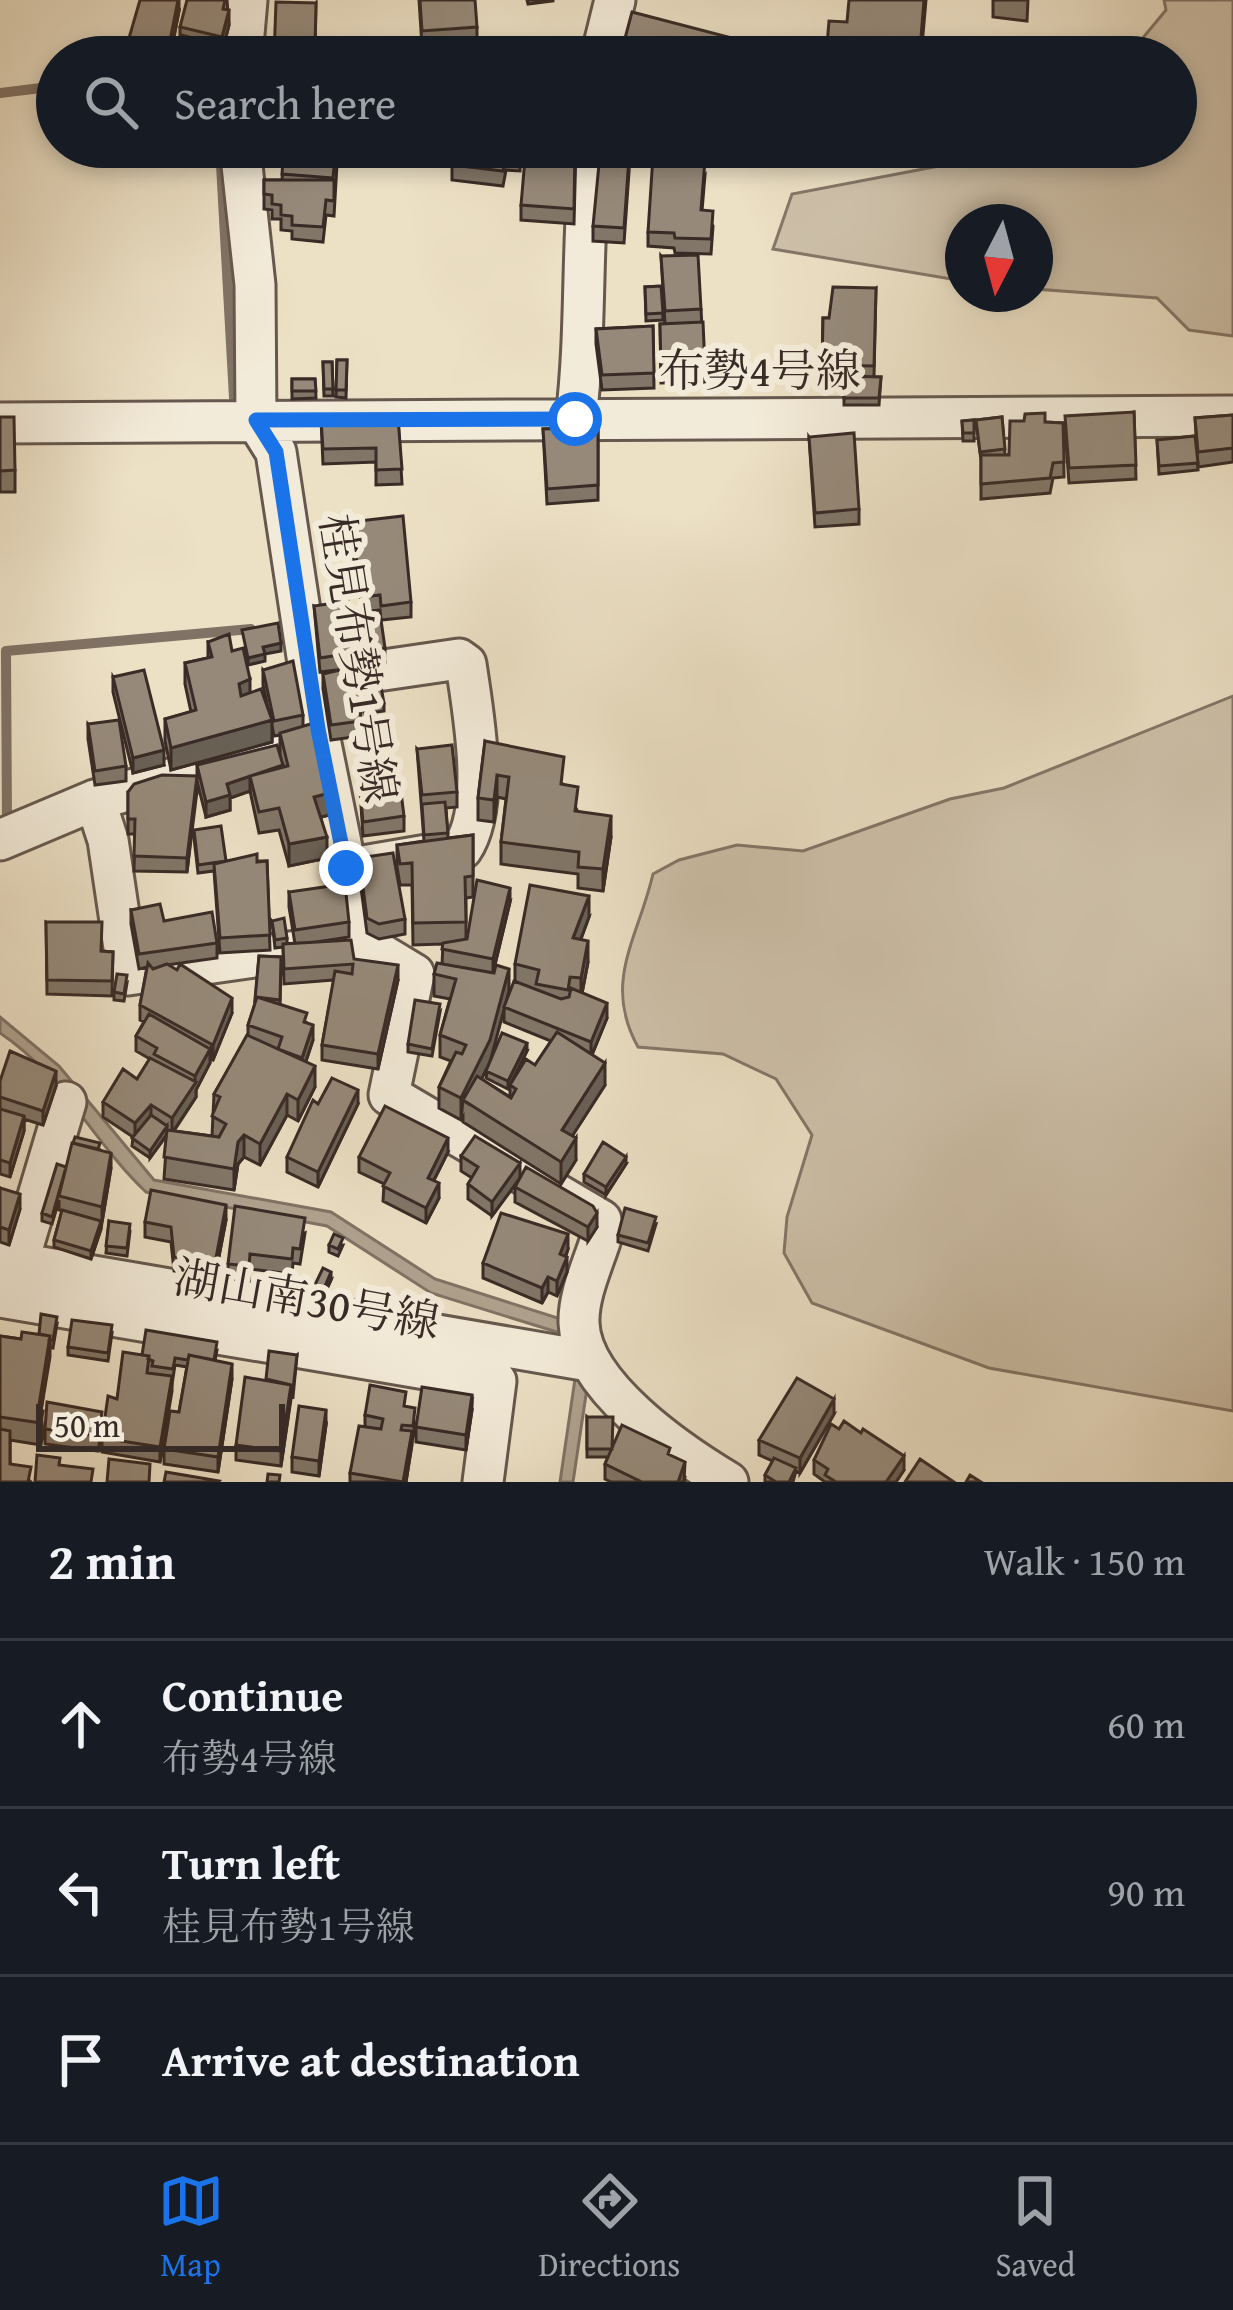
<!DOCTYPE html>
<meta charset="utf-8">
<style>
:root{--surface:#171b24;--page:#242831;--text:#f1f3f6;--muted:#9ea1a6;--line:#363941;--accent:#1a73e8}
body{margin:0;font-family:"Gentium Book Plus","Noto Serif JP",serif;background:var(--page);color:var(--text)}
.compass{position:absolute;left:945px;top:204px;width:108px;height:108px;border-radius:50%;background:var(--surface);box-shadow:0 6px 18px #0003;rotate:186deg}
.scale{position:absolute;left:36px;bottom:30px;width:249px;box-sizing:border-box;padding-left:12px;border:6px solid #392b26;border-top:0;font-size:33px;line-height:42px;white-space:nowrap;color:#392b26;-webkit-text-stroke:9px #f3ebd9;paint-order:stroke}
.stop{position:absolute;width:36px;height:36px;margin:-27px;border:9px solid #1a73e8;border-radius:50%;background:#fff}
.stop.end{background:#1a73e8;border-color:#fff;box-shadow:0 3px 12px #0008}
.list{margin:0;padding:0;list-style:none}
h2{display:flex;justify-content:space-between;align-items:center;height:156px;margin:0;padding:0 48px;font-size:51px}
h2 small{font-size:39px;font-weight:400;color:var(--muted)}
.list li{display:grid;grid-template-columns:78px 1fr auto;gap:36px;align-items:center;box-sizing:border-box;height:168px;padding:0 48px;border-top:3px solid var(--line)}
.list b{display:block;font-size:45px;white-space:nowrap}
.list p{margin:0;font-size:39px;white-space:nowrap;color:var(--muted)}
.list em{font-size:39px;font-style:normal;color:var(--muted)}
.icon{flex:none;width:66px;height:66px;fill:none;stroke:currentColor;stroke-width:2;stroke-linecap:round;stroke-linejoin:round}
.map{position:relative;flex:none;width:1233px;height:1482px;overflow:hidden}
.search{position:absolute;background:var(--surface);box-shadow:0 6px 18px #0003;left:36px;right:36px;top:36px;height:132px;display:flex;align-items:center;gap:30px;box-sizing:border-box;padding:0 42px;border-radius:66px;color:var(--muted);font-size:45px}
.sheet{height:660px;background:var(--surface)}
nav{display:flex;justify-content:space-around;align-items:center;box-sizing:border-box;height:168px;border-top:3px solid var(--line);background:var(--surface);font-size:33px;color:var(--muted)}
nav a{display:grid;justify-items:center;gap:6px}
nav .on{color:var(--accent)}
.map>svg:first-child{display:block}
</style>
<div class="map">
<svg width="1233" height="1482" viewBox="0 0 1233 1482">
<rect width="100%" height="100%" fill="#ece0c5"/>
<filter id="stains"><feTurbulence type="fractalNoise" baseFrequency=".00167" numOctaves="4"/><feColorMatrix values="0 0 0 0 .2 0 0 0 0 .09 0 0 0 0 .02 0 0 0 .5 -.17"/></filter>
<radialGradient id="worn" r=".72"><stop offset=".6" stop-color="#630" stop-opacity="0"/><stop offset="1" stop-color="#630" stop-opacity=".3"/></radialGradient>
<path fill="#cec1aa" stroke="#847668" stroke-width="3" d="M1164 0H1233V336L1189 330 1157 298 1035 289V222H963V281L773 249 792 194 960 162 1001 147H1176V57H1127L1166 10Z
M1233 696V1411L989 1368 812 1303 784 1253 787 1217 812 1135 776 1079 723 1054 638 1047C602 982 638 939 653 874L679 860 737 845 803 851 950 799 1004 788Z"/>
<path fill="#afa28f" stroke="#807265" stroke-width="3" d="M0 1017 59 1066 154 1180 331 1212 435 1279 567 1321 587 1388 573 1482H560L575 1379 418 1349 563 1354 557 1332 431 1293 327 1226 146 1192C93 1142 62 1074 0 1033Z"/>
<g fill="none" stroke-linecap="round" stroke-linejoin="round">
<path stroke="#807265" stroke-width="10" d="M0 93 57 86
M220 147 234 398
M7 825 6 651 251 629"/>
<g stroke="#66584e" stroke-width="45">
<path id="street" d="M242 57 247 0
M601 57 615 0
M240 147 255 285 256 420 276 452 318 729 361 942 414 974 389 1095 601 1220 603 1232C595 1260 578 1293 579 1323 581 1386 678 1452 728 1482
M576 419C587 328 581 238 591 147
M0 423 1233 416
M329 678 459 659 466 664C473 713 491 806 462 849L346 869
M95 800 108 840 128 975 332 946
M0 840 95 800 320 737
M0 1260 589 1361
M11 1287 66 1102
M0 1297 496 1381 483 1482"/>
</g>
<use href="#street" stroke="#f3ebd9" stroke-width="39"/>
</g>
<path fill="#817668" stroke="#392b26" stroke-width="3" fill-rule="evenodd" d="M227 0 229 25 222 52 216 51V57L180 37V27Z
M419 0 477 27V42L422 46Z
M527 0H553V1L528 4Z
M926 0 921 57H826L847 22Z
M993 0H1028L1027 21 993 17Z
M316 3 315 57H274Z
M179 11 170 57H127V45Z
M284 147H338L334 216 326 215 323 242 292 239V231L281 230V219H272V210L264 209V180H282Z
M521 147 520 171 506 170 503 186 452 180V165Z
M576 147 574 224 521 220V205Z
M629 172 624 243 593 241V226Z
M705 175 702 211 713 226 711 254 675 253 674 248 648 246V232Z
M661 256 701 309 705 382 661 383 660 324H665Z
M661 286 663 320 646 321 645 287Z
M876 288 874 377H881L879 405H844V380H822L823 318H829Z
M653 326 654 388 602 390 596 344V329Z
M337 360H347L346 398 336 397Z
M323 362H332L333 396H324Z
M292 379H315L316 398 292 399Z
M1134 412 1136 479 1069 483 1065 430Z
M1233 415V462L1198 467 1195 418Z
M0 417 15 470V492H0Z
M1002 417 1005 455H1009L1045 422 1063 423 1064 477 1053 478 1050 493 981 499V460L976 420Z
M398 418 402 484 376 485V462L323 464 321 419Z
M974 420V441H963L962 421Z
M598 427V500L547 504 543 429Z
M1195 436 1198 470 1159 474 1157 440Z
M809 437 859 509V524L815 527Z
M350 522 411 602V617L381 620 380 610 363 612 350 537Z
M314 606 352 624 385 648V663L357 667 361 736 331 740 323 689V674L345 669 320 672Z
M208 642 232 651 250 693 269 713 263 685V670L303 715V726L329 815 321 817 327 858 289 866 279 830 259 833 250 791 230 798V810L206 817 197 781 187 872 134 871 135 834H128V792L197 776V765L280 754V735L274 736 272 726V742L171 770 165 741V719L191 712 185 684V663L208 658Z
M358 673 384 703V711L364 714Z
M113 677 164 765 133 773 113 692Z
M88 724 126 766V781L95 785 88 739Z
M485 741 563 784 578 812 611 837 603 891 578 888V874L501 864V842L506 799 497 797 494 822 478 820V798Z
M417 749 457 792V807L446 808 448 838 473 835V897L466 898V940L510 902 493 973 509 991 505 1005 515 981V964L589 917 581 939 588 962 582 993 607 1018 592 1055 605 1085 572 1136 576 1160 561 1184 463 1122V1117L461 1120 439 1108V1087L451 1061 440 1057V1035L450 999 434 996V974L442 964 443 944 413 945 412 885H400L397 867V845L424 841ZM504 1008V1022L551 1041 535 1065 511 1083 527 1051 490 1060ZM489 1064 486 1078 508 1089 510 1086V1097L481 1079Z
M360 790 404 816V831L363 836Z
M194 838 226 861H267L270 950 220 953 214 871 198 873Z
M359 858 405 919V934L379 939 367 933 359 873Z
M289 892 349 922V937L310 943 354 959 398 980 378 1069 322 1060V1045L334 980 284 984 283 947 275 948 272 921 287 938V944H295L289 907Z
M131 910 217 943V958L167 965 232 1013 213 1060 210 1058V1063L196 1090V1097L174 1131 212 1136 214 1094 248 1036V1025L255 1004 259 956 281 957 280 1004 307 1023 313 1040 306 1061 315 1087 298 1121 287 1115 260 1165 244 1157 238 1164 234 1190 164 1179 167 1135 150 1158 132 1146 133 1137 103 1117V1102L137 1079 150 1059 136 1051V1036L144 1022 140 1020V1005L147 967 139 969 131 924Z
M46 922 101 951 113 952 112 996 47 994Z
M127 983 124 1001 114 1000V992Z
M440 1012 432 1056 408 1052V1044Z
M0 1081 56 1086 43 1125 24 1119V1131L10 1177 0 1174Z
M318 1104H358L318 1187 287 1172V1157Z
M100 1150 111 1168 101 1229 91 1259 54 1247V1240L62 1211 59 1210V1200L52 1224 42 1221V1213L66 1167Z
M448 1152 434 1180 439 1198 426 1223 383 1201 384 1184 359 1172V1157Z
M461 1156 520 1178 597 1227 588 1241 515 1202V1187L520 1178 492 1216 468 1199V1184L472 1178 461 1171Z
M626 1164 606 1195 584 1182V1174Z
M0 1188 20 1209 9 1245 0 1242Z
M226 1220 215 1277 174 1271 171 1242 145 1237V1222Z
M109 1221 130 1231 127 1256 106 1253Z
M656 1224 648 1251 618 1242V1235Z
M305 1233 300 1264 293 1263 292 1274 250 1269 249 1281 228 1279V1264Z
M329 1245H343L338 1256 329 1252Z
M568 1249 566 1256 567 1272 557 1296 548 1292 542 1303 483 1278V1263Z
M331 1280 322 1300 312 1299V1291Z
M57 1324 53 1348 50 1347 41 1411 43 1433 41 1445 10 1440V1464L31 1482H0V1336L21 1339 39 1334Z
M112 1333 108 1361 68 1355V1347Z
M217 1350 215 1361 232 1379 218 1472 164 1464V1449L179 1412 187 1367 175 1365 160 1462 102 1452V1438L117 1399 142 1355Z
M297 1355 293 1397 291 1396 281 1466 236 1460V1445L266 1381Z
M406 1407 415 1423 406 1482H350V1473L365 1426V1415Z
M472 1410 466 1450 416 1442V1427Z
M834 1414 800 1473 796 1471 793 1482H765V1475L773 1461 759 1455V1440Z
M587 1417 613 1447 685 1477 684 1482H611L605 1479V1464L608 1457H587Z
M326 1425 319 1476 292 1472V1457Z
M102 1427 98 1451 45 1444V1429Z
M839 1429 861 1433 904 1470 896 1482H825L814 1474V1460Z"/>
<path fill="#696055" stroke="#392b26" stroke-width="3" d="M179 0V11L170 57 167 56Z
M229 10V25L222 52V37Z
M281 643V651L265 654V661L248 665V658L263 647Z
M250 679V701L239 705V684Z
M272 720V742L171 770V748Z
M164 750V765L133 773V758Z
M283 765V780L250 776V791L230 798V810L206 817V802L227 784Z
M497 775V797L494 822V800Z
M197 776V791L187 872V858Z
M329 793V815L314 819V797Z
M611 816V837L603 891V869Z
M327 837V858L289 866V844Z
M510 888V902L493 973V959Z
M589 896V917L573 960V938Z
M588 941V962L581 999V978Z
M398 965V980L378 1069V1054Z
M509 969V991L490 1062 469 1104 463 1100 461 1120V1098Z
M232 998V1013L213 1060V1045Z
M607 1003V1018L591 1057V1042Z
M313 1025V1040L302 1073V1058Z
M527 1043V1051L508 1089V1081Z
M210 1049V1063L196 1090V1097L172 1133V1118L195 1083V1076Z
M605 1063V1085L562 1152V1130Z
M315 1066V1087L298 1121V1100Z
M56 1071V1086L43 1125V1111Z
M358 1090V1104L318 1187V1172Z
M287 1094V1115L260 1165V1144Z
M151 1105V1119L135 1138V1123Z
M24 1116V1131L10 1177V1163Z
M167 1126V1134L150 1158V1151Z
M244 1135V1157L238 1164 234 1190V1169L238 1142Z
M448 1138V1152L428 1192V1178Z
M576 1138V1160L561 1184V1162Z
M111 1153V1168L102 1222V1207Z
M626 1157V1164L606 1195V1187Z
M520 1163V1178L492 1216V1202Z
M439 1183V1198L426 1223V1208Z
M20 1194V1209L9 1245V1230Z
M226 1205V1220L215 1277V1263Z
M597 1213V1227L588 1241V1227Z
M101 1221V1229L91 1259V1251Z
M568 1234V1249L560 1269V1254Z
M567 1257V1272L557 1296V1281Z
M331 1272V1280L322 1300V1293Z
M548 1277V1292L542 1303V1288Z
M50 1336V1357L39 1423 38 1411Z
M232 1364V1379L218 1472V1457Z
M172 1376V1391L160 1462V1447Z
M291 1385V1399L281 1466V1451Z
M472 1395V1410L466 1450V1435Z
M834 1399V1414L800 1473V1458Z
M326 1410V1425L319 1476V1461Z
M412 1431V1445L406 1482H403Z
M904 1456V1470L896 1482H886Z
M685 1462 684 1482H678Z"/>
<path fill="#968979" stroke="#392b26" stroke-width="3" d="M140 0H178L167 56 127 45Z
M187 0H225L223 9 229 10 222 37 180 27Z
M420 0H475L477 27 422 31Z
M849 0H924L920 50H897V57H826L829 21 847 22Z
M276 2 316 3 315 44H297V57H274Z
M632 12 732 38 727 57H620Z
M181 35 216 44 213 57H175Z
M534 39 570 43 568 57H532Z
M284 147H336L333 178 282 174Z
M453 147H521L520 156 506 155 503 171 452 165Z
M526 147H575L574 209 521 205Z
M600 154 629 157 624 228 593 226Z
M653 156 705 160 701 210 713 211 711 239 675 238 674 233 648 232Z
M264 180H334V201L326 200 323 227 292 225V216L281 215V205L272 204V195L264 194Z
M698 255 701 309 665 311 661 256Z
M661 286 663 313 646 314 645 287Z
M833 287 876 288 874 366 822 365 823 318H829Z
M703 322 705 367 661 369 660 324Z
M653 326 654 373 602 375 596 329Z
M337 360H347L346 390H336Z
M323 362H332L333 389H324Z
M844 376 881 377 879 398H844Z
M292 379H315L316 391H292Z
M1134 412 1136 465 1069 468 1065 416Z
M1045 413V422L1063 423 1064 462 1053 463 1050 478 981 484V455H1009L1010 421H1024L1025 414Z
M1233 415V448L1198 452 1195 418Z
M0 417H14L15 470 0 471Z
M1002 417 1005 449 980 452 976 420Z
M398 418 402 469 376 470V448L323 449 321 419Z
M974 420V433H963L962 421Z
M598 427V485L547 489 543 429Z
M854 433 859 509 815 513 809 437Z
M1195 436 1198 463 1159 466 1157 440Z
M403 516 411 602 381 606 380 595 363 597 350 522Z
M348 601 352 624 381 620 385 648 320 658 314 606Z
M278 623 281 643 263 647 265 654 248 658 242 630Z
M229 634 232 651 243 648 250 679 239 684 241 696 261 689 272 720 171 748 165 719 196 710 185 663 212 657 208 642Z
M293 661 303 715 274 721 263 670Z
M357 666 361 721 331 725 323 674Z
M144 670 164 750 133 758 113 677Z
M378 670 384 703 364 707 358 673Z
M119 720 126 766 95 771 88 724Z
M314 723 329 793 314 797 327 837 289 844 279 808 259 812 250 776 288 766 280 733Z
M485 741 564 757 561 784 578 787 575 811 611 816 603 869 578 867 579 852 501 842 509 777 497 775 494 800 478 798Z
M277 745 283 765 227 784 230 795 206 802 197 765Z
M452 745 457 792 422 795 417 749Z
M162 775 197 776 187 858 134 856 135 819H128V792L134 784Z
M400 784 404 816 363 822 360 790Z
M445 802 448 833 424 835 422 804Z
M221 826 226 861 198 865 194 830Z
M473 835V876L465 877 466 922 413 923 412 863 400 864 397 845Z
M393 853 405 919 379 924 367 918 359 858Z
M257 854V862L267 861 270 935 220 938 214 864Z
M477 880 510 888 493 959 442 949 443 943 467 939Z
M345 884 349 922 295 930 289 892Z
M530 885 589 896 573 938 588 941 581 978 570 977 568 990 536 984 539 970 515 964Z
M160 904 164 921 212 912 217 943 139 954 131 910Z
M284 918 287 938 275 940 272 921Z
M46 922H102L101 951 113 952 112 981 47 980Z
M351 940 354 959 398 965 378 1054 322 1045 335 971 352 974 353 964 284 969 283 944Z
M259 956 281 957 280 1000 257 997 255 999Z
M148 963 153 969 167 964 177 970 180 964 232 998 213 1045 140 1005Z
M437 963 494 973 496 965 509 969 490 1040 461 1098 439 1087 456 1052 462 1054 466 1045 440 1035 456 979 434 974Z
M117 974 127 975 124 994 114 992Z
M514 981 561 999 569 997 571 988 607 1003 591 1042 504 1007Z
M257 997 307 1013 304 1022 313 1025 302 1058 278 1049 282 1037 248 1025Z
M415 1000 440 1004 432 1049 408 1044Z
M149 1014 210 1049 195 1076 154 1054 157 1048 136 1036Z
M557 1032 605 1063 562 1130 576 1138 561 1162 463 1100 477 1076 511 1098 516 1089 510 1085 526 1059 535 1065Z
M502 1033 527 1043 508 1081 486 1071Z
M247 1035 315 1066 298 1100 287 1094 260 1144 244 1135 238 1142 234 1169 164 1157 167 1130 219 1137 226 1124 212 1116 220 1097 214 1094Z
M10 1051 56 1071 43 1111 0 1097V1081Z
M150 1058 196 1082 172 1118 151 1105 135 1123 103 1102 123 1069 137 1079Z
M332 1078 358 1090 318 1172 287 1157 313 1100 318 1104Z
M385 1106 448 1138 428 1178 439 1183 426 1208 383 1186 390 1173 359 1157Z
M0 1109 24 1116 10 1163 0 1160Z
M151 1115 167 1126 150 1151 132 1138Z
M475 1136 520 1163 492 1202 468 1184 478 1167 461 1156Z
M75 1137 100 1143 98 1149 73 1143Z
M603 1142 626 1157 606 1187 584 1174Z
M72 1143 111 1153 102 1207 59 1196Z
M57 1164 66 1167 52 1217 42 1213Z
M526 1167 593 1206 597 1213 588 1227 515 1187Z
M0 1188 20 1194 9 1230 0 1227Z
M151 1190 226 1205 215 1263 174 1257 171 1227 145 1222Z
M235 1206 305 1218 300 1249 293 1248 292 1259 250 1254 249 1266 228 1264Z
M625 1208 656 1217 648 1243 618 1235Z
M62 1210 101 1221 91 1251 54 1240Z
M501 1213 568 1234 560 1254 567 1257 557 1281 548 1277 542 1288 483 1263Z
M109 1221 130 1224 127 1248 106 1246Z
M334 1234 343 1238 338 1249 329 1245Z
M323 1268 331 1272 322 1293 312 1291Z
M41 1314 57 1317 53 1340H49L50 1336 39 1334Z
M72 1320 112 1325 108 1353 68 1347Z
M146 1330 217 1342 214 1360 189 1355 188 1360 175 1358 173 1369 152 1366 153 1361 148 1359 149 1356 142 1355Z
M22 1332 50 1336 38 1411H43L41 1423 0 1417V1336L21 1339Z
M269 1351 297 1355 293 1389 291 1388V1385L266 1379Z
M123 1352 149 1356 147 1373 172 1376 160 1447 102 1438 108 1396 117 1399Z
M189 1355 232 1364 218 1457 164 1449 170 1411 179 1412Z
M245 1377 291 1385 281 1451 236 1445Z
M797 1378 834 1399 800 1458 759 1440Z
M370 1385 406 1392 404 1406 415 1408 413 1426 402 1425 401 1430 412 1431 403 1482 350 1473 359 1426 381 1429 383 1419 365 1415Z
M422 1387 472 1395 466 1435 416 1427Z
M47 1402 102 1412 98 1436 45 1429Z
M299 1406 326 1410 319 1461 292 1457Z
M587 1417H613L612 1449H587Z
M844 1421 861 1433 863 1429 904 1456 886 1482H836L825 1475 828 1469 814 1460 831 1424 839 1429Z
M622 1425 670 1448 668 1454 685 1462 678 1482H642L605 1464Z
M0 1429 10 1431V1464L31 1467 28 1482H0Z
M37 1455 60 1458 59 1465 93 1469 91 1482H35Z
M774 1458 796 1468 789 1482H776L765 1475Z
M109 1459 150 1464 149 1482H107Z
M920 1459 954 1482H905Z
M166 1472 219 1481 218 1482H164Z
M268 1474 280 1475 279 1482H267Z
M970 1475 981 1482H966Z"/>
<g fill="none" stroke-linecap="round" stroke-linejoin="round">
<path stroke="#1a73e8" stroke-width="15" d="M346 868 318 729 276 452 256 420 575 419"/>
</g>
<g text-anchor="middle" stroke-width="12" stroke-linejoin="round" paint-order="stroke">
<g font-size="45" fill="#392b26" stroke="#f3ebd9">
<text x="760" y="386">布勢4号線</text>
<text transform="translate(359 658) rotate(81)" y="16">桂見布勢1号線</text>
<text transform="translate(307 1299) rotate(10)" y="16">湖山南30号線</text>
</g>
</g>
<rect width="100%" height="100%" filter="url(#stains)"/>
<rect width="100%" height="100%" fill="url(#worn)"/>
</svg>
<svg class="compass" viewBox="-18 -18 36 36"><path d="M0-13l5 13h-10z" fill="#e53935"/><path d="M0 13l5-13h-10z" fill="#9ea1a6"/></svg>
<div class="scale">50 m</div>
<div class="stop" style="left:575px;top:419px"></div>
<div class="stop end" style="left:346px;top:868px"></div>
<div class="search"><svg class="icon" aria-label="search" viewBox="0 0 24 24"><circle cx="10" cy="10" r="6"/><path d="M15 15l6 6"/></svg>Search here</div>
</div>
<section class="sheet">
<h2>2 min<small>Walk · 150 m</small></h2>
<ul class="list">
<li><svg class="icon" aria-label="ahead" viewBox="0 0 24 24"><path d="M12 20V5M6 11l6-6 6 6"/></svg><div><b>Continue</b><p>布勢4号線</p></div><em>60 m</em></li>
<li><svg class="icon" aria-label="left" viewBox="0 0 24 24"><path d="M17 20v-9H6M10 6l-5 5 5 5"/></svg><div><b>Turn left</b><p>桂見布勢1号線</p></div><em>90 m</em></li>
<li><svg class="icon" aria-label="arrive" viewBox="0 0 24 24"><path d="M6 21V4h12l-3 4 3 4H6"/></svg><div><b>Arrive at destination</b></div></li>
</ul>
</section>
<nav>
<a class="on"><svg class="icon" aria-label="map" viewBox="0 0 24 24"><path d="M3 6l6-2 6 2 6-2v14l-6 2-6-2-6 2zM9 4v14M15 6v14"/></svg>Map</a>
<a><svg class="icon" aria-label="directions" viewBox="0 0 24 24"><path d="M12 3l9 9-9 9-9-9zM9 14v-3h6M13 9l2 2-2 2"/></svg>Directions</a>
<a><svg class="icon" aria-label="saved" viewBox="0 0 24 24"><path d="M7 4h10v16l-5-4-5 4z"/></svg>Saved</a>
</nav>
